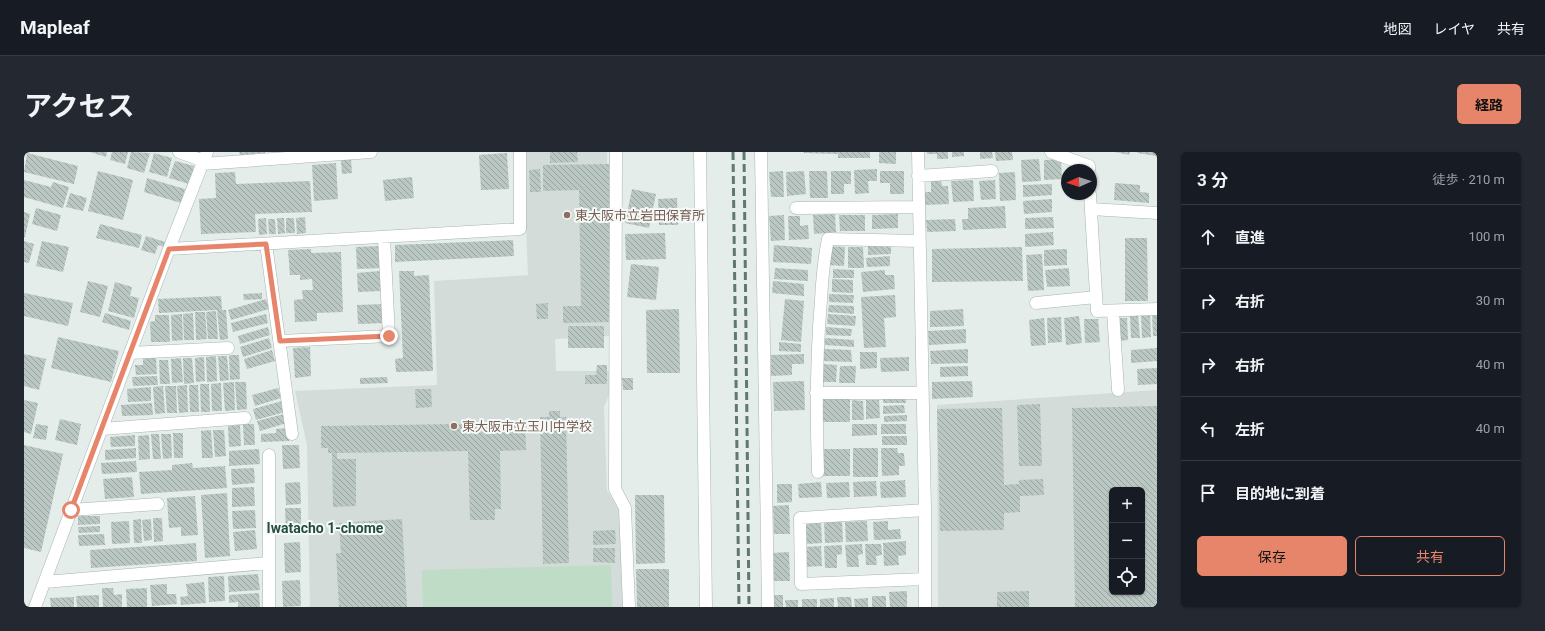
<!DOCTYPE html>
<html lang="ja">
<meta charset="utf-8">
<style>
:root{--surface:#171b24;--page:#242831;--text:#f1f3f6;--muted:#9ea1a6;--line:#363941;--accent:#e68569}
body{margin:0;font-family:Roboto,"Noto Sans JP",sans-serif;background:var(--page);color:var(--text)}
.controls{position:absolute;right:12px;bottom:12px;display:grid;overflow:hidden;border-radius:6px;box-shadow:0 1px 3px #0004}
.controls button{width:36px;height:36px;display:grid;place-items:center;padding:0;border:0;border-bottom:1px solid var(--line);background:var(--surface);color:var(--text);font:20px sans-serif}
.compass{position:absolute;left:1037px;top:12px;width:36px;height:36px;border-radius:50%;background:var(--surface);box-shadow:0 1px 3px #0004;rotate:267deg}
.stop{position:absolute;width:12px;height:12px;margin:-9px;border:3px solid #e68569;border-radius:50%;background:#fff}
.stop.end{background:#e68569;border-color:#fff;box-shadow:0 1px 4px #0008}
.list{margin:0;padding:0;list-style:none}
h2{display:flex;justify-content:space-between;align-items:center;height:52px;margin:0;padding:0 16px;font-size:17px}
h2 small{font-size:13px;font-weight:400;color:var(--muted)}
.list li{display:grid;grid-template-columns:26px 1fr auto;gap:12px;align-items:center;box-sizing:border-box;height:64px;padding:0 16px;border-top:1px solid var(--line)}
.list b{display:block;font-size:15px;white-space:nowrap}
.list em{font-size:13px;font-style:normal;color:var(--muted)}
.actions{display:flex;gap:8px;padding:12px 16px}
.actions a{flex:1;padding:9px 0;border:1px solid var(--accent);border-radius:6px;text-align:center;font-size:14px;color:var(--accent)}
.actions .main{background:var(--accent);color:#111}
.icon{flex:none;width:22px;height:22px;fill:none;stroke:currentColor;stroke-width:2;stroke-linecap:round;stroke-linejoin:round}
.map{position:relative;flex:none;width:1133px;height:455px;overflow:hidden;border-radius:6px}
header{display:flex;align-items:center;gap:24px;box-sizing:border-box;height:56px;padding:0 20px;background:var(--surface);border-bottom:1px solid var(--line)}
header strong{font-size:19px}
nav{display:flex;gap:22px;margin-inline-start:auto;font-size:14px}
.intro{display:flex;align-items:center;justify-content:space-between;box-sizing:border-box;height:96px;padding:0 24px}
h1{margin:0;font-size:28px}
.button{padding:10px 18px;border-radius:6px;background:var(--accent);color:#111;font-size:14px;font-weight:700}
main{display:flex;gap:24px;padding:0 24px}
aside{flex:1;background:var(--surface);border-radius:6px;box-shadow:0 1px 3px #0004}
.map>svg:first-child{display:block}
</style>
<header>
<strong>Mapleaf</strong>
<nav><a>地図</a><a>レイヤ</a><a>共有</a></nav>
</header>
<div class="intro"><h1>アクセス</h1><a class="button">経路</a></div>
<main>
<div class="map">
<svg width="1133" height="455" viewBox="0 0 1133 455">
<defs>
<pattern id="building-back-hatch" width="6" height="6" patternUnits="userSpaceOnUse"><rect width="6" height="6" fill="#bac7c2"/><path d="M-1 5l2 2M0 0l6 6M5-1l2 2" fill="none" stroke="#97a39e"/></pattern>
</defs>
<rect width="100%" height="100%" fill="#e4ede9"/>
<path fill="#d3dcd8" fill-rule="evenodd" d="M502 0H583L586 184 531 187 532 219H586L587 238 580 255 583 338 595 358 599 455H286L283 293 271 239 413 233 410 129 504 123 499 4Z
M1133 238V455H914L913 253ZM1088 338H1118V440H1088Z"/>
<path fill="#bfdcc6" d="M587 413 588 455H399L398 418Z"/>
<path fill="url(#building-back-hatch)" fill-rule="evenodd" d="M66 0H83L82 5Z
M88 0H104L101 12 86 8Z
M107 0 126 1 120 21 103 16Z
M215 0H241V1L216 3Z
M526 0H553L554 10 526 11Z
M780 0H846V6H814V2L780 1Z
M855 0H872V12L855 11Z
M903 0H924V7H913V2H903Z
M928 0H940V4L928 5Z
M956 0H968L969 6 956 7Z
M971 0H988L989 8 972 9Z
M1091 0H1106L1105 3Z
M1113 0H1133V4L1113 1Z
M3 1 54 14 50 32 0 20Z
M130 1 148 6 143 25 125 20Z
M483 1 485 37 457 38 455 3Z
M327 7 328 21 318 22 317 8Z
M1015 7 1017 29 998 30 997 8Z
M1037 7 1038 27 1020 28V8Z
M151 9 170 14 165 32 145 26Z
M312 11 314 47 290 49 288 13Z
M585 12 587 170 539 171V154H557L555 38 519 39V13Z
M516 17 517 40H506L505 18Z
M853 17V29H844L845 41 831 42 830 18Z
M74 19 109 28 99 68 64 59Z
M759 19 760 45H747L745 20Z
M780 19 782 42 763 44 762 20Z
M785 19H803L804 46H786Z
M807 19H827V32H820V42H807Z
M856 19H880V42H866V31H856Z
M211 20 212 32 286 29 288 60 231 62 232 80 177 82 175 47 192 46 191 21Z
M991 20 992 48 976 49 975 21Z
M388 25 390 46 361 49 359 28Z
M123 26 161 37 157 51 120 40Z
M0 28 27 35 29 30 45 35 39 56 0 45Z
M907 28H917L918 34H924L925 52 898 53V40H907Z
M949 28 950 49 929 50 927 29Z
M971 28 972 47 957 48 955 29Z
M1091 31 1116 33V40L1125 41V51L1090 48Z
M1028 32V43L999 45V33Z
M608 37 632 42 625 76 601 71Z
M46 41 63 46 59 59 42 55Z
M653 46 654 73H635L634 47Z
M1028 47V60L1000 62 999 49Z
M981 54 982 76 939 78 938 67H944V56Z
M12 56 37 63 33 79 8 72Z
M0 60 6 62 1 85H0Z
M811 62 812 80 790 82 789 63Z
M874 62V76L848 77V63Z
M760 63 761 88 747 89 745 64Z
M815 63H841V79H816Z
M764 64H776V74L784 73 785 87 765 88Z
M281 65 282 81 273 82 272 66Z
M1029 65 1030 76 1001 77V66Z
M242 66 243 82 235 83 234 67Z
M253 66H260L261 81 254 82Z
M262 66H270L271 81H262Z
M244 67H251L252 82H245Z
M931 67 932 79 903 80 902 68Z
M76 72 118 83 115 96 72 86Z
M1029 80 1030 93 1001 95V82Z
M641 81 642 107 602 108 601 82Z
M122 84 141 90 140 95 134 93 131 102 117 98Z
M1101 86H1123L1124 149H1101Z
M489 88 490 104 371 110V93Z
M0 89 10 92 5 111 0 110Z
M18 89 45 95 39 120 12 114Z
M750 93 788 96 787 112 749 110Z
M867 93V102L844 103V94Z
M356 94 358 116 333 117 332 95Z
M804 94 821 95 820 114 804 113Z
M824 95H839L840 116H824Z
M998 95 999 129 908 130V97Z
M287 97V101L317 100 319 160 293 161V169L271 170 270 148 279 147 278 138H289L288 127 276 128V123H266L264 98Z
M1043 97V113L1020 114V98Z
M1018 102 1020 138 1004 139 1002 103Z
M866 104V114L843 115 842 106Z
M607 112 635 115 632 148 603 145Z
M751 116 784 118V129L750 127Z
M1045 116 1046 134 1023 135 1021 118Z
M809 117 830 118V126H809Z
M861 118V123H870L871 137 839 140 837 120Z
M356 119 358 139 334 140 333 121Z
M375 119H390V124L405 123 409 219 372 220 371 207 379 206Z
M808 127 829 128V141L808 140Z
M64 129 84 134 76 165 56 160Z
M749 129 780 132V144L748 141Z
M91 130 108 135 106 144 115 146 110 166 84 159Z
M0 141 49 151 44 174 0 164Z
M238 141V147L220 148 219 142Z
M805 142 830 143 829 151 805 150Z
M871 143 872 165 860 166 862 195 840 196 837 145Z
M197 144 198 158H202L204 187 196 188 193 158 135 161 134 147Z
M242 147 245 157 207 168 204 158Z
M761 147 780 149 777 190 757 188Z
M524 151V167H513L512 152Z
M360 152 361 171 334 172 333 153Z
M805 153 830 154V162L804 160Z
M655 157 656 221H623L622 158Z
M939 157 940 174 906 175V159Z
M192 159 194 187H184L182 160Z
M171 160H181L183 187 172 188Z
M81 161 107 169 105 178 78 170Z
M169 161 170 188H160L159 162Z
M158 162 159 188 148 189 147 163Z
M242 162 244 171 209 180 207 171Z
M804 162 832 164 831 174 803 172Z
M1126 162 1127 185 1118 186 1117 163Z
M1128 162H1133V184H1129Z
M131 163H145L146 190H127L126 170 131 169Z
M1114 163 1116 186H1107L1106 164Z
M1055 164 1058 191 1042 193 1040 166Z
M1037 165 1038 190 1024 191 1023 166Z
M1020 166 1022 193 1007 194 1005 168Z
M1093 166H1103L1104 188 1094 189Z
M1060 167H1074L1076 190 1061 191Z
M544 174H580V196H544Z
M244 175 246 183 216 192 214 184Z
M802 175 828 177 827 184 802 183Z
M942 177V191L905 193 904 179Z
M34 185 95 199 87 230 27 216Z
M245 186 248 196 219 205 216 195Z
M801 186 830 188V195L801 193Z
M755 190 777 192V200L755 199Z
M286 195 287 224 271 226 269 196Z
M1133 196V209L1107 211V198Z
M800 197 827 198 828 210 800 209Z
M944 197V211L907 212 906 199Z
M248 198 251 209 223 217 220 207Z
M836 200H853V216L836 217Z
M0 202 22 207 15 238 0 234Z
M780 202V212H768V223L747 224V203Z
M205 203H215L216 227 206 228Z
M192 204 193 229 183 230 182 205Z
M194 204H203L205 228 196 229Z
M132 205 133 222 112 223 111 213H119V206Z
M180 205 181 229 172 230 171 206Z
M885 205V219L857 220 856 206Z
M157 206 159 230 148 231 147 207Z
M159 206H168L170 231 160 232Z
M135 208H144L146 232H136Z
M799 212 813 213 812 230H798Z
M573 213H583V232H561V223H572Z
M816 214H832L831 231H815Z
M944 214V224L916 225V215Z
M1133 216V232L1114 233 1113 217Z
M133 224 134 233 109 234 108 225Z
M363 225 364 231 336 232V226Z
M598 226H609V238H599Z
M780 229 781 258 750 259 749 230Z
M948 229 949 245 908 247V230Z
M210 230 211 258 201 259 199 231Z
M211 230H222L223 257 213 258Z
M197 231 198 259H188L187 232Z
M176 232H185L186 260H177Z
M163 233 164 260 155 261 153 234Z
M165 233H174L175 260H166Z
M139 234 141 261 131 262 129 235Z
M141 234H152L153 261H143Z
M127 235V249L104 250 103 237Z
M254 236 257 246 231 254 228 243Z
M391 237H407L408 255 392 256Z
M882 243V251H859V244Z
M797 245H826V270H797Z
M0 248 14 251 7 282 0 280Z
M828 248 839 249 840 268H828Z
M842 248H855L856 266 842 267Z
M258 249 261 260 232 268 229 257Z
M128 251 129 263 98 264 97 253Z
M1016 252 1018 314H995L993 253Z
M880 253 881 261 859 262V254Z
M1133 254V455H1051L1048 256ZM1088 338H1118V440H1088Z
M978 256 980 333 995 332V328L1019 327 1020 343 996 344V360L980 361V378L916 379 913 257Z
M525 259H536V265H542L545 411 519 412 516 265H525Z
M260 262 263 271 236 279 233 269Z
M883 263V269L860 270V264Z
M36 267 57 272 53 293 31 288Z
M501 271 502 298 476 299 477 357H471V368H446L444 299 313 301V307H332V354L309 355 308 301H304V296H297V274Z
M12 272 24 274 22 288 9 286Z
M219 272H230L231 293H220Z
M828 272H853V283L828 284Z
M857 272H882V282H857Z
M216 273 217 294 205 295 204 274Z
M265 276V289L237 290V282L252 281V277Z
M187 278 189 306H178L177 279Z
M189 278H200L202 304 191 305Z
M149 281H159V306H150Z
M127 282H135L137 307H129Z
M137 282H147L148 306 139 307Z
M111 283V294L87 295 86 285Z
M125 283 126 307 115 308 114 284Z
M858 284H883V293H858Z
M0 293 39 302 17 400 0 396Z
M258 293H275L276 316 259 317Z
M112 296V306L81 308V298Z
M829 296H854V325H829Z
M857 296H873L874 301H880L881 314H875V323L858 324Z
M235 297 236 312 205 314V299Z
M797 297H826V324H798Z
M112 309 113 320 78 322 77 311Z
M168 311 169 316 201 314 203 336 117 342 115 320 148 318V313Z
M230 316 231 331 208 333 207 317Z
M108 325 110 345 81 347 79 327Z
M881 328 882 345 857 346 856 330Z
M852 329 853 344 830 345 829 330Z
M276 330 277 352 262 353 261 331Z
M797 330 798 345 775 346 774 332Z
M825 330 826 345 803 346 802 331Z
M753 332H768V350L753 351Z
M230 335 231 354 208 355V336Z
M203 341 206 404 181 406 177 343Z
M611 343H640L641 411 612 412Z
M171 344 174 383 157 384V375L145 376 143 346Z
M765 353 766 382H750L749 354Z
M261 356H277V380H262Z
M231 358 232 376 209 377 208 359Z
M54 364H76V372L54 373Z
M129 366H138L139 389 130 390Z
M117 367 118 391H110L109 368Z
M127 367 128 388 120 389 118 368Z
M378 367 383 455H315L312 401H317L315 371Z
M105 369 106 391 88 392 87 370Z
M818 369 819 390 801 391 800 370Z
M843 369 844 389 822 390 821 370Z
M864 369V378L876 377 877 387 850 388 849 370Z
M797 370 798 391 782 392 781 371Z
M76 374V380L55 381 54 375Z
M231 378 233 397 211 399 209 380Z
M591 378 592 392 569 393V379Z
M80 382 81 393 55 394 54 383Z
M882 389V403L874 404 875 413 860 414 859 391Z
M276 390 277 420 261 421 260 391Z
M172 391 173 409 67 416 66 398Z
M838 392 839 402 834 403 835 415H823L821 393Z
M841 392H857L858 403 852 404 853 413H842Z
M818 393V402L813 403V416H801L800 394Z
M797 394 798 414 781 415 780 395Z
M569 396H591V411L569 410Z
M765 400 766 429H749L748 401Z
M612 417H645V455H613Z
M234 422 236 438 205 440 204 424Z
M200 424 201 449 185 450 184 425Z
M276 428 277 454 259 455 258 429Z
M180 430 182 451 157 453 156 445 164 444 162 432Z
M143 432V442H152L153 452 128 454 126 433Z
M78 436H89L90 443 98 442V455H79Z
M123 436V455H103L102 437Z
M883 439V455H866L865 440Z
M1005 439V455H973V440Z
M235 441 236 455H214V450L205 451V443Z
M75 443V455H53L52 444Z
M749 443H759V455H749Z
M848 444H862V455H848Z
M50 445V455H27L26 446Z
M813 445H827L828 455H814Z
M810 446V455H796V447Z
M844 446V455H831L830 447Z
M778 447H793V455H778Z
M761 448H774V455H762Z"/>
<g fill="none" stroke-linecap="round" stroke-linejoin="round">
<g stroke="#a7b5b0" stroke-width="13">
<path id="minor" d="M155 0 180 9
M592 0 591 337 601 356 605 455
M676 0 682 455
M737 0 744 455
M894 0 901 358V455
M1027 0 1065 14V18
M178 12 347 0
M894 24 968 19
M1066 42 1073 159 1133 157
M772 56 895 55
M1067 57 1133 61
M242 92 268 282
M145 97 496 77V0
M1012 151 1072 145
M1089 159 1094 238
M256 189 365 184 360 85
M106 201 204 196
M792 241H898
M78 277 221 266
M245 303V455
M794 320C792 263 792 206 797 148 798 128 800 107 804 87L895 89
M47 358 134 352
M901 358 776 366 777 432 901 427
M21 430 245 411
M11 455 145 97 183 0"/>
</g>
<use href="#minor" stroke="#fff" stroke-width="12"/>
<path stroke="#607871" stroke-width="3" stroke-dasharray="8 4" stroke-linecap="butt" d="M709 0 715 455
M720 0 725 455"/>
</g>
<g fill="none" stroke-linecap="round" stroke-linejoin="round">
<path stroke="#e68569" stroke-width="5" d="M47 358 145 97 242 92 256 189 365 184"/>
</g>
<g fill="#8d6e63" stroke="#f5f9f7" stroke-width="1.5">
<circle cx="543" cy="63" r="4"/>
<circle cx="430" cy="274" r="4"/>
</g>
<g text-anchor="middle" stroke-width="4" stroke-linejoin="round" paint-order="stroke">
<g font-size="13" fill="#785e54" stroke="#f5f9f7" text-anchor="start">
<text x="551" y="68">東大阪市立岩田保育所</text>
<text x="438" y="279">東大阪市立玉川中学校</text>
</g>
<g font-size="14" font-weight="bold" fill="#234e42" stroke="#f5f9f7">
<text x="301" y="381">Iwatacho 1-chome</text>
</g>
</g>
</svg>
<div class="controls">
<button>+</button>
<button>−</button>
<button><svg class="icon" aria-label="locate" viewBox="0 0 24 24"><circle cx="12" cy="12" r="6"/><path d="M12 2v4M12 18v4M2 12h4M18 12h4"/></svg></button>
</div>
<svg class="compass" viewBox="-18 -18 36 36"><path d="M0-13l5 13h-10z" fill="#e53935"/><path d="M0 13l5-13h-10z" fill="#9ea1a6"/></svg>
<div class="stop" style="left:47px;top:358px"></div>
<div class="stop end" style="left:365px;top:184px"></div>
</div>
<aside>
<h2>3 分<small>徒歩 · 210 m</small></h2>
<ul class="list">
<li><svg class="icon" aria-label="ahead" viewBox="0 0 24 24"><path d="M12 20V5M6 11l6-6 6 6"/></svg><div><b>直進</b></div><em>100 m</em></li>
<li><svg class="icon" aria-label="right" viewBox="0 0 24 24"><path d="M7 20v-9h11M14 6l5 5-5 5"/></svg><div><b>右折</b></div><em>30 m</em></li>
<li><svg class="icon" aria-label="right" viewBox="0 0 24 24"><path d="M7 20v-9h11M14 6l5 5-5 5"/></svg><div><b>右折</b></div><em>40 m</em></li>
<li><svg class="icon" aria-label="left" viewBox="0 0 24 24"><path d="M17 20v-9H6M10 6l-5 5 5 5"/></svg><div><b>左折</b></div><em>40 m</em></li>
<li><svg class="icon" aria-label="arrive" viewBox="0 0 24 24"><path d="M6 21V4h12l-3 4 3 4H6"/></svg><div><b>目的地に到着</b></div></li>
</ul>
<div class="actions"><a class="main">保存</a><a>共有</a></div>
</aside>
</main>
